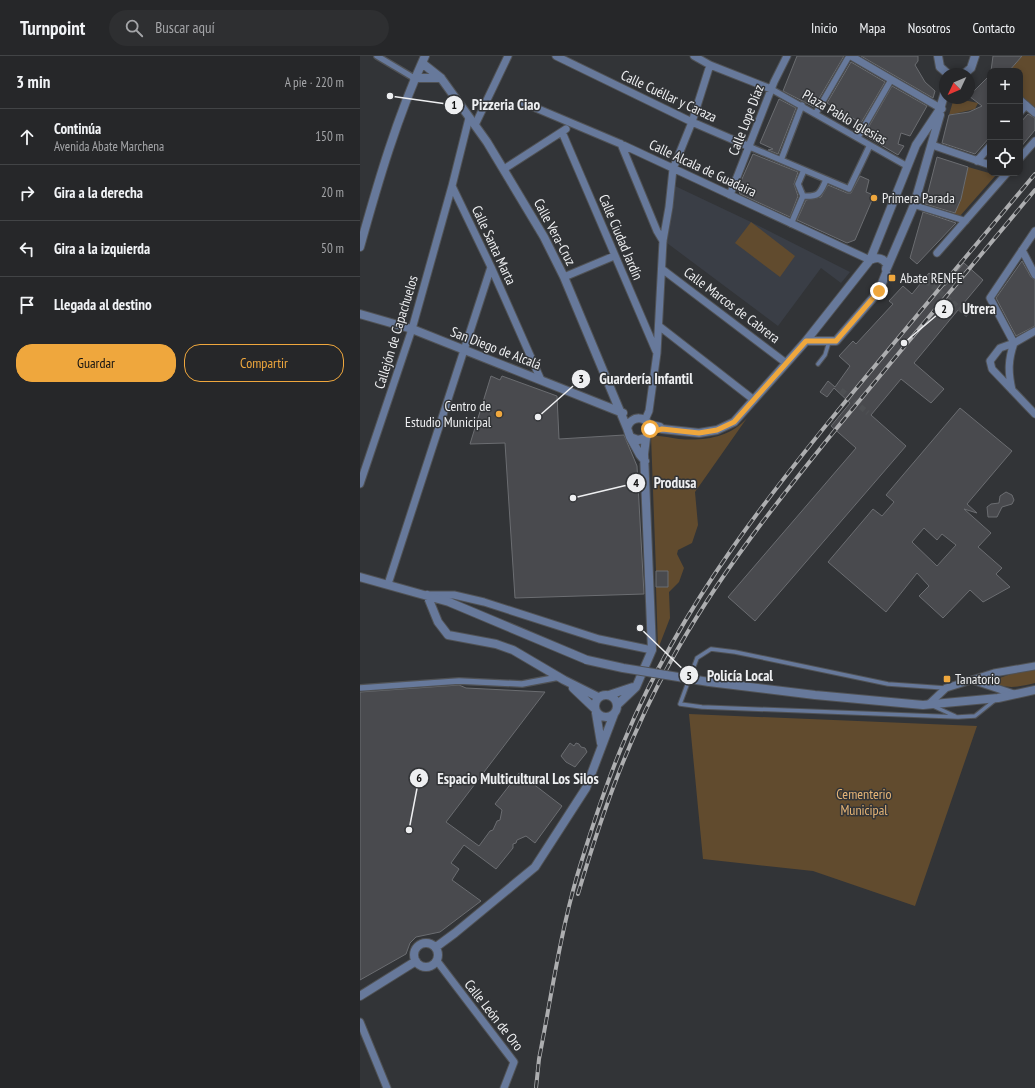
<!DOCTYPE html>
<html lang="es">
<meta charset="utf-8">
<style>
:root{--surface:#262729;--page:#2e2f31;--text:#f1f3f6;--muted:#a4a5a8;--line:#424446;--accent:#efa73d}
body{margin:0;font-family:"PT Sans Narrow",sans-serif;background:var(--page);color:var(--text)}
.controls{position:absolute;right:12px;top:12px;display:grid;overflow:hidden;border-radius:8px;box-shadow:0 2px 6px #0003}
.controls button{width:36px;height:36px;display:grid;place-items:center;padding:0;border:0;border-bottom:1px solid var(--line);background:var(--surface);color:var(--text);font:20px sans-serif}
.compass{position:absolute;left:579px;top:12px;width:36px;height:36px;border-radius:50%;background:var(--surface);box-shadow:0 2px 6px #0003;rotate:226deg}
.stop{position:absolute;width:12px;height:12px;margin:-9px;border:3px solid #efa73d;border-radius:50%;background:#fff}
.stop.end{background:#efa73d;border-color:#fff;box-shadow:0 1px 4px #0008}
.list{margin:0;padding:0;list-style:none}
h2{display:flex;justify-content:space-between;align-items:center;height:52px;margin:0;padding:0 16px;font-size:17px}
h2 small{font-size:13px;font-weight:400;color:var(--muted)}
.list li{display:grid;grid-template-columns:26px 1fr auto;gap:12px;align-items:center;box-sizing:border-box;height:56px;padding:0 16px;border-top:1px solid var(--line)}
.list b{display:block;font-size:15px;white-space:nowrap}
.list p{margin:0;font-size:13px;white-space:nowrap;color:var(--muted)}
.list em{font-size:13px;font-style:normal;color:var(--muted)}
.actions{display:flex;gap:8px;padding:12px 16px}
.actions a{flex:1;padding:9px 0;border:1px solid var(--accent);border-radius:16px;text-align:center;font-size:14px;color:var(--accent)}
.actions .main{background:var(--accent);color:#111}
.icon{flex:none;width:22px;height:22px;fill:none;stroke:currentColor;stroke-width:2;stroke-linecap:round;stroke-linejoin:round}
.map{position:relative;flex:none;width:675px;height:1032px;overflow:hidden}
header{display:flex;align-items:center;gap:24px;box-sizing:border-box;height:56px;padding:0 20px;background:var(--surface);border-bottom:1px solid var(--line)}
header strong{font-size:19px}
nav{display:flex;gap:22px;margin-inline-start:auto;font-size:14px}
.search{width:280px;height:36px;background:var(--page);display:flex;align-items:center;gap:10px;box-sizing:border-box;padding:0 14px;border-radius:22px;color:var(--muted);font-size:15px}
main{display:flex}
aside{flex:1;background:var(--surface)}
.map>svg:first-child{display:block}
</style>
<header>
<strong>Turnpoint</strong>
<div class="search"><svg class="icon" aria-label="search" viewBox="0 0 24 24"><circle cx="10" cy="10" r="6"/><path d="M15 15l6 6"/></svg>Buscar aquí</div>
<nav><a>Inicio</a><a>Mapa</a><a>Nosotros</a><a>Contacto</a></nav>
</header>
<main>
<aside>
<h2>3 min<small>A pie · 220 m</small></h2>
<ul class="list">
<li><svg class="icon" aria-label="ahead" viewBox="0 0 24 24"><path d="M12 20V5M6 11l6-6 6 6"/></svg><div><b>Continúa</b><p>Avenida Abate Marchena</p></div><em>150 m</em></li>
<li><svg class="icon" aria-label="right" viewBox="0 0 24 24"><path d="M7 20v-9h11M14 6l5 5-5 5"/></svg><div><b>Gira a la derecha</b></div><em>20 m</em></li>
<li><svg class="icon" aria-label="left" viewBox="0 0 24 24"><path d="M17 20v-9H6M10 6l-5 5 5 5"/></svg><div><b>Gira a la izquierda</b></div><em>50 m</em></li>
<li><svg class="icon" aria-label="arrive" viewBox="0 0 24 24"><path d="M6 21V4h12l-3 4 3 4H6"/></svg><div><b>Llegada al destino</b></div></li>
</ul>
<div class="actions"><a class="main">Guardar</a><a>Compartir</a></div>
</aside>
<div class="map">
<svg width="675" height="1032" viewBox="0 0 675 1032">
<rect width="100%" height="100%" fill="#323437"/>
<path fill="#3a3e46" d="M315 130 391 166 490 216 481 227 461 212 418 270 307 187Z"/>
<path fill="#614b2e" d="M662 0H675V54L660 41V15H649Z
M594 42 618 47 615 53 589 59Z
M608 111 636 119 600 160 594 158 601 143Z
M391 166 435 200 420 221 375 187Z
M387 362 335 436 338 469 332 487 318 494 317 498 324 512 319 526 309 536 310 562 298 593 296 531 308 530V515H296L291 380C301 379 309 382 319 383 344 385 369 382 387 362Z
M675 613V627C658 631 646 634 631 625L651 618Z
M329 658 617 670 555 850 453 815 343 803Z"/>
<path fill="#494a4e" stroke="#6b6d71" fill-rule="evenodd" d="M437 0H484L454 51 423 35Z
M501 0H558V5L555 9 565 26 575 35 573 42Z
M633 0H662L649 15H631Z
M491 6 525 26 501 67 467 47Z
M630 19V81L615 98 582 87 589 59 609 56 622 50 609 40Z
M532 30 567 50 550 80 541 77 538 88 544 90 538 99 504 79Z
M419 43 436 52 418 98 408 94 413 93 400 87Z
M668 58 675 62V74L660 92V67Z
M393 98 438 116 434 128 438 140 430 161 380 138 378 132Z
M577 101 608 111 601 143 595 157 565 148Z
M500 120 509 124 506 136 511 138 510 141 513 142 495 184 487 187 437 164 446 144 461 141 468 129 487 137H491Z
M563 156 596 167 557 208 550 202Z
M662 205 671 221 675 224V270L656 280 636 242Z
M604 207 623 224 554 307 584 333 571 347 541 323 511 359 546 390 395 565 368 541 496 392 471 370 490 347 474 332 467 341 460 336 468 325 475 331 490 310 479 300 493 285 496 288 533 248 529 245 543 230 552 238 569 217 585 230Z
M131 320 140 324 142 320 197 340 199 383 264 379 277 410 284 538 155 542 145 387 110 388Z
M600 352 652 395 607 448 617 457 604 453 631 477 618 491 642 512 636 518 650 531 623 546 610 534 583 562 559 540 569 530 557 517 526 556 468 506 513 453 522 460 534 446 526 439ZM564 472 577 484 582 478 596 489 577 510 552 486Z
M646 436 652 439 654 444 652 448 642 451 637 461H628L627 451 631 448 639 447 640 440Z
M296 515H308V531H296Z
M99 629 106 632 185 636 86 766 119 790 130 775 133 774 137 765 140 764 142 754 135 748 159 717 202 750 175 787 166 780 157 784 156 787 153 788V792L136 813 104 789 91 807 99 813 92 824 121 845 80 876 56 881 50 887 46 898 0 924V636Z
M210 687 214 690 216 687 219 688 221 691 225 692 227 696 215 711 206 706 201 700Z"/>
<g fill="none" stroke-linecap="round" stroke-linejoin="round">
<path stroke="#4e5053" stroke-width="5.5" stroke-dasharray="5.5 3" stroke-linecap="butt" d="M566 225 608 259
M481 334 508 357"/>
<g stroke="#505255" stroke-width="5.5">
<path id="service" d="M458 308 465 299 469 286
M585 632 528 628 375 596 351 593 337 602 320 648 342 651 598 661 615 660 635 644
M573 650 595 660"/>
</g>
<g stroke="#505255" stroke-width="8">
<path id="pedestrian" d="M17 0 54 22
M411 33 547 110
M456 57 489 0
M498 81 531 24
M390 91 489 133 510 89
M421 104 442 49
M443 140 438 128 444 114
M554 149 606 165
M431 168 443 140C460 141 460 137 466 124
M0 632 99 625 162 628 199 621"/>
</g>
<g stroke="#505255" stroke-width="9">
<path id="minor" d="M196 0 332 66 390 91
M334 0 350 9 411 33
M491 0 582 53
M660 44 675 57
M164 47 261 88 510 204
M660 56 666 49
M109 62 92 130 131 211 181 324
M115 69 148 0
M202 76 296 295
M261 88 297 175 303 185
M572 89 630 109
M660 102 675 85
M617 105 630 90
M144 113 206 73
M370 139 414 26 427 0
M662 194 675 219
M577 197 647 117
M302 213 426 307
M204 221 254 200
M299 270 394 344
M675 275 654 287 640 292 630 305 632 313 675 358
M652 334C648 316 648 304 654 287L630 242 675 175
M285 364 289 355 297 297 303 185 309 151 313 113 332 66 350 9
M0 428 52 273 92 130
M28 528 131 211
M70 539H94L124 546 239 583 292 594
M615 625 654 638
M569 648 586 632 634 617 675 610
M77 905 154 1006 144 1032
M0 966 27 1032"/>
</g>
<g stroke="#505255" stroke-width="10">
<path id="tertiary" d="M578 0 580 11 588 18
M62 7 81 22 127 86 184 181 204 221 267 372
M604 18 611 12 615 0
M54 22H81
M0 191C18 126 37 61 65 0
M510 204 556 89 580 53 585 36
M527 212 554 149 580 59
M0 258 52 273 263 357
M446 285H476L519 235 526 217
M288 368 300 371 302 373 339 377 357 374 374 366 446 285 510 204C517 201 522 201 527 208L526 213
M270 381 280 399 285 405
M0 521 89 546 227 604
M67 539 78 566 88 579 136 588 153 594 204 624 238 641
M349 626 455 639 563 649 638 642 675 634
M213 632 234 652
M235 650a11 11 0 1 1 22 0a11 11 0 1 1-22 0Z
M249 639 273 631
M257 649 276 631 292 594 284 398 286 382 290 373C288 359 271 359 267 372L270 381 278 384 286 382
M236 657 241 687
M54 899a12 12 0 1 1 24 0a12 12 0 1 1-24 0Z
M76 891 95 877 175 811 226 732 254 658
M0 940 56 905"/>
</g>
<use href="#service" stroke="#67799b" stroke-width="3.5"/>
<use href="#pedestrian" stroke="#67799b" stroke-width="5.5"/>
<use href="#minor" stroke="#67799b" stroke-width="7"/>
<use href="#tertiary" stroke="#67799b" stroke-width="8"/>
<g stroke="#adaeb0" stroke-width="4">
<path id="rail" d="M218 838C242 757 270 678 311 605 357 521 416 447 476 373 542 293 608 214 675 134
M176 1032 179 1003C191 942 200 879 217 820 231 774 246 727 265 683 322 546 415 430 509 317 564 251 620 184 675 118"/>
</g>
<use href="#rail" stroke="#323437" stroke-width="2.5" stroke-dasharray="8" stroke-linecap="butt"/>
<g stroke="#505255" stroke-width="10" stroke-linecap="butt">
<path id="tertiary-bridge" d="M227 604 263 612 349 626"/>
</g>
<use href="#tertiary-bridge" stroke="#67799b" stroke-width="8"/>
</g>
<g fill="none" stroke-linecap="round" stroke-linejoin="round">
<path stroke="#efa73d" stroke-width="5" d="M290 373 289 377 302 373 339 377 357 374 374 366 446 285H476L519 235"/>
</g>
<g fill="#efa73d" stroke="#323437" stroke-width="1.5">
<circle cx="514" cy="142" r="4"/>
<rect x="528" y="218" width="8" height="8" rx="2"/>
<circle cx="139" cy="358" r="4"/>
<rect x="583" y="619" width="8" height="8" rx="2"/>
</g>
<g text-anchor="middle" stroke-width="3" stroke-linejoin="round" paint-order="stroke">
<g font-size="14" fill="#eeeff1" stroke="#323437">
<text transform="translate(309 40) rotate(25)" y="5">Calle Cuéllar y Caraza</text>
<text transform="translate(485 61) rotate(30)" y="5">Plaza Pablo Iglesias</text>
<text transform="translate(386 64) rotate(-69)" y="5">Calle Lope Díaz</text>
<text transform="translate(343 112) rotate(25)" y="5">Calle Alcala de Guadaira</text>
<text transform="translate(195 176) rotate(62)" y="5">Calle Vera-Cruz</text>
<text transform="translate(261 181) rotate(67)" y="5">Calle Ciudad Jardín</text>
<text transform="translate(134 189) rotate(65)" y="5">Calle Santa Marta</text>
<text transform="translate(372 249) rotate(37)" y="5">Calle Marcos de Cabrera</text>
<text transform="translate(36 276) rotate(-73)" y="5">Callejón de Capachuelos</text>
<text transform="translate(136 292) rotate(21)" y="5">San Diego de Alcalá</text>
<text transform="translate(134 959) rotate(52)" y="5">Calle León de Oro</text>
</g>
<g font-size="14" fill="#eeeff1" stroke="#323437" text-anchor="start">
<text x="522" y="147">Primera Parada</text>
<text x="540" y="227">Abate RENFE</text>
<text x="131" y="355" text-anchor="end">Centro de<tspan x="131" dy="16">Estudio Municipal</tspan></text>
<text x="595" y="628">Tanatorio</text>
</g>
<g font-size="14" fill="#e5b476" stroke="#323437">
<text x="504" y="743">Cementerio<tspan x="504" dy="16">Municipal</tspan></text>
</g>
</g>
<path fill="none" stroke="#eeeff1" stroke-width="1.5" d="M30 40L94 49M544 287L584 253M178 361L221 323M213 442L276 427M280 572L329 619M49 774L59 722"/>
<g fill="#eeeff1" stroke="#323437" stroke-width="1.5">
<circle cx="30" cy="40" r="4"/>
<circle cx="544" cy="287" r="4"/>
<circle cx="178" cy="361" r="4"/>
<circle cx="213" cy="442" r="4"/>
<circle cx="280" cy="572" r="4"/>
<circle cx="49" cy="774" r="4"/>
<circle cx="94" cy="49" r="10"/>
<circle cx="584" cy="253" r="10"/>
<circle cx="221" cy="323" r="10"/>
<circle cx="276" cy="427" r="10"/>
<circle cx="329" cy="619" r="10"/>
<circle cx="59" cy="722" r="10"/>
</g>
<g font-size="12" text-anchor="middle" font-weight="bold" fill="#111">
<text x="94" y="53">1</text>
<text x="584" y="257">2</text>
<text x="221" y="327">3</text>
<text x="276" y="431">4</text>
<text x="329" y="624">5</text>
<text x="59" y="726">6</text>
</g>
<g font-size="15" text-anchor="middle" font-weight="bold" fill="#eeeff1" stroke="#323437" stroke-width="3" stroke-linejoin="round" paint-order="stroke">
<text x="146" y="54">Pizzeria Ciao</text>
<text x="619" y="258">Utrera</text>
<text x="286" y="328">Guardería Infantil</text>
<text x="315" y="432">Produsa</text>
<text x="380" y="625">Policía Local</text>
<text x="158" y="728">Espacio Multicultural Los Silos</text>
</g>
</svg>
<div class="controls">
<button>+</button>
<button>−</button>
<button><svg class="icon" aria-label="locate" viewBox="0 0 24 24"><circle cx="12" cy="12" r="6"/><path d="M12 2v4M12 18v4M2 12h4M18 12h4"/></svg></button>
</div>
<svg class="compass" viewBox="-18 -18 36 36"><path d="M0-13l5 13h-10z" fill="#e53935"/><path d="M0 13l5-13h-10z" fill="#a4a5a8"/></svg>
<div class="stop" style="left:290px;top:373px"></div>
<div class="stop end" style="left:519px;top:235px"></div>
</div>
</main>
